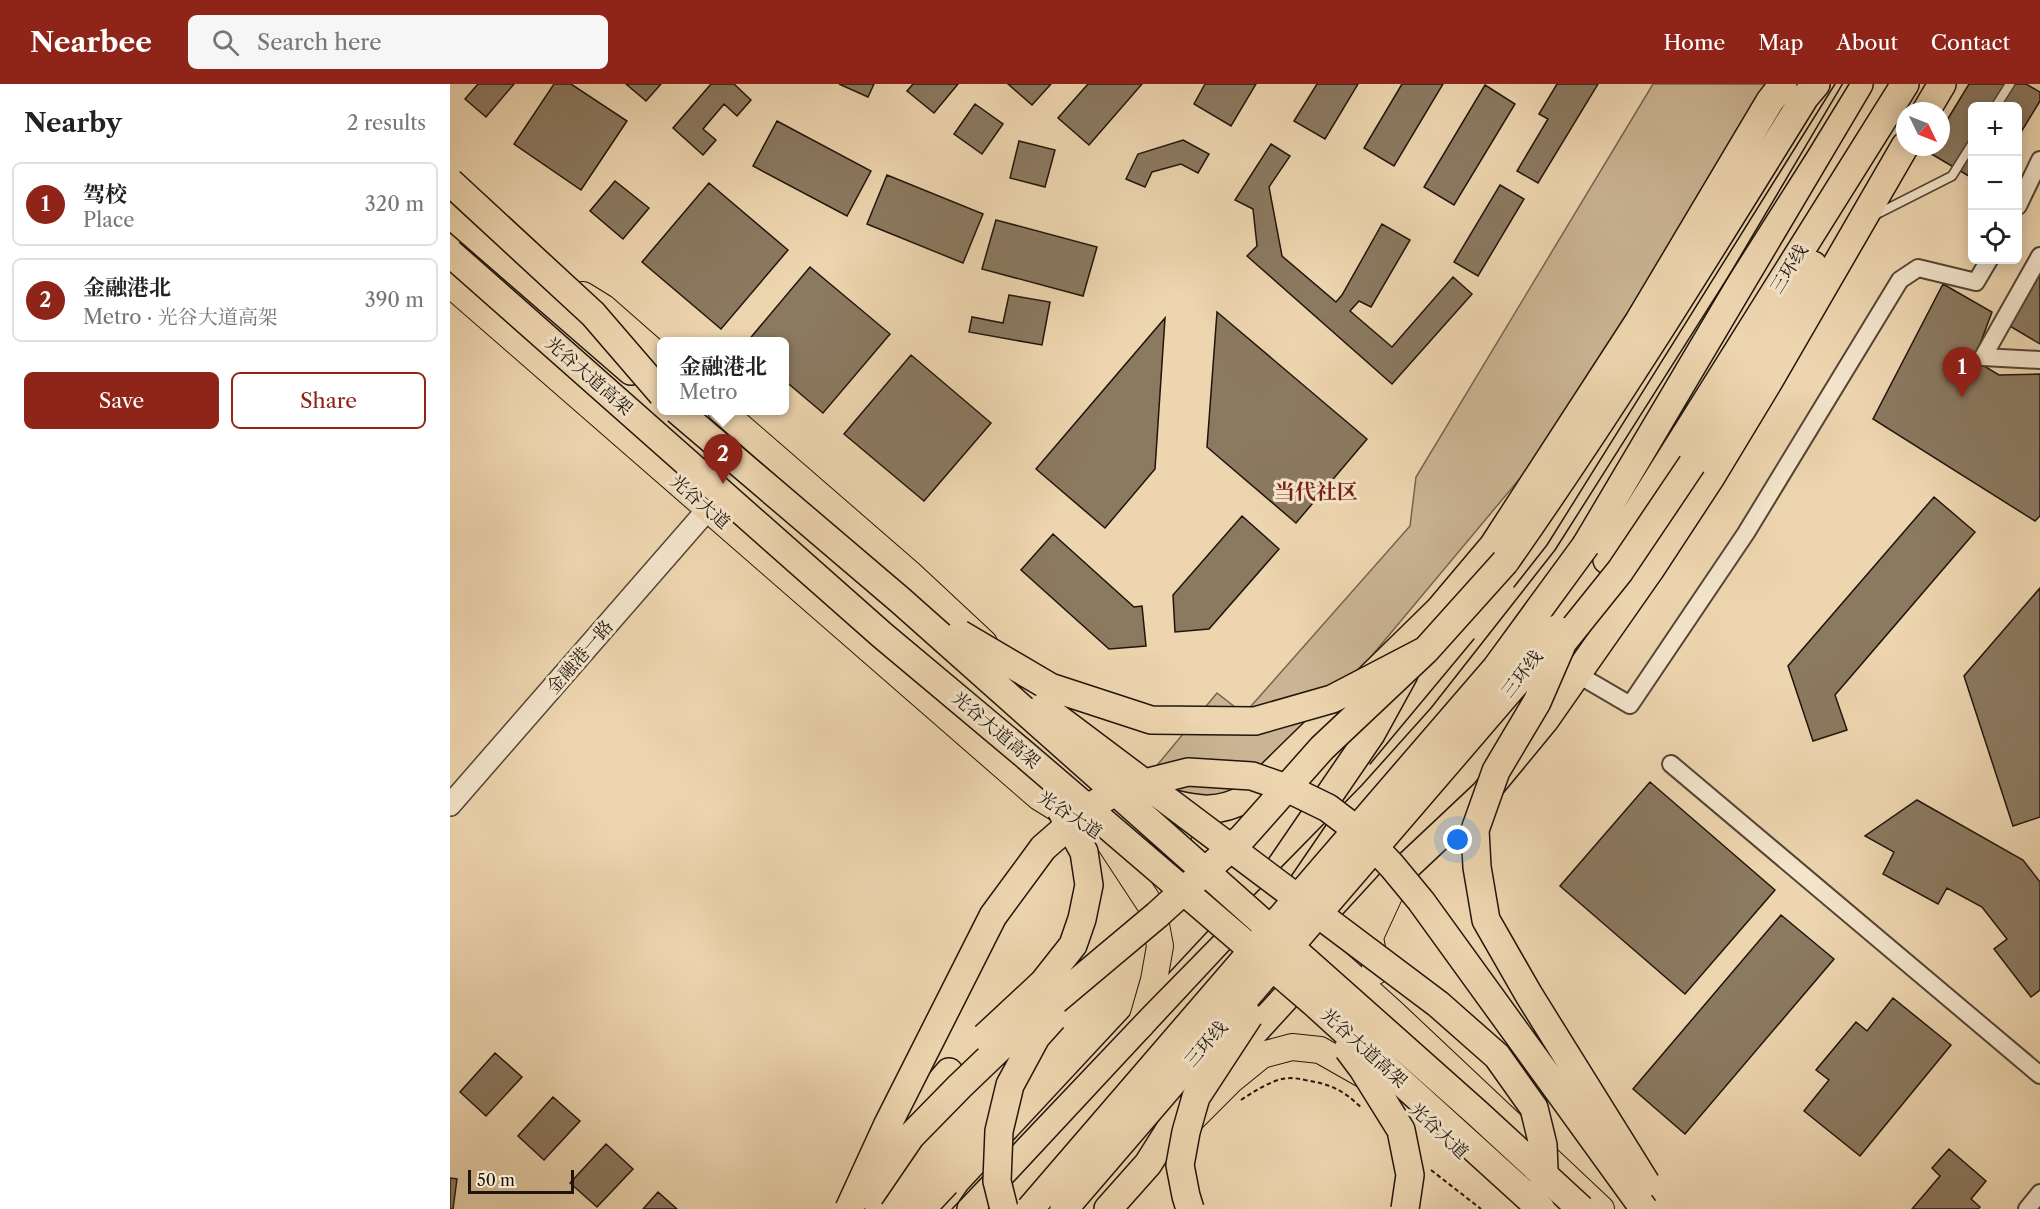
<!DOCTYPE html>
<meta charset="utf-8">
<style>
:root{--surface:#fff;--page:#f6f6f6;--text:#222;--muted:#767676;--line:#e0e0e0;--accent:#8f2418}
body{margin:0;font-family:"Libre Caslon Text","Noto Serif SC",serif;background:var(--page);color:var(--text)}
.controls{position:absolute;right:18px;top:18px;display:grid;overflow:hidden;border-radius:9px;box-shadow:0 3px 15px #0003}
.controls button{width:54px;height:54px;display:grid;place-items:center;padding:0;border:0;border-bottom:2px solid var(--line);background:var(--surface);color:var(--text);font:30px sans-serif}
.compass{position:absolute;left:1446px;top:18px;width:54px;height:54px;border-radius:50%;background:var(--surface);box-shadow:0 3px 15px #0003;rotate:133deg}
.scale{position:absolute;left:18px;bottom:15px;width:106px;box-sizing:border-box;padding-left:6px;border:3px solid #20150a;border-top:0;font-size:16px;line-height:21px;white-space:nowrap;color:#20150a;-webkit-text-stroke:4px #f3e4cb;paint-order:stroke}
.you{position:absolute;left:1008px;top:756px;width:21px;height:21px;margin:-15px;border:4px solid #fff;border-radius:50%;background:#1a73e8;box-shadow:0 0 0 9px #1a73e833}
.badge{display:grid;place-items:center;width:39px;height:39px;border-radius:50%;background:var(--accent);color:#fff;font-size:20px;font-weight:700}
.pin{position:absolute;translate:-50% -50px;filter:drop-shadow(0 2px 3px #0008)}
.pin::after{content:'';position:absolute;top:32px;width:21px;height:18px;background:inherit;clip-path:polygon(0 0,100% 0,50% 100%)}
.popup{position:absolute;left:207px;top:253px;width:132px;height:78px;box-sizing:border-box;display:grid;place-content:center;border-radius:9px;background:var(--surface);filter:drop-shadow(0 2px 4px #0005);font-size:20px;white-space:nowrap;color:var(--muted)}
.popup b{font-size:22px;color:var(--text)}
.popup::after{content:'';position:absolute;left:50%;top:100%;margin-left:-12px;border:12px solid transparent;border-top-color:var(--surface)}
.list{margin:0;padding:0;list-style:none}
h2{display:flex;justify-content:space-between;align-items:center;height:78px;margin:0;padding:0 24px;font-size:26px}
h2 small{font-size:20px;font-weight:400;color:var(--muted)}
.list li{display:grid;grid-template-columns:39px 1fr auto;gap:18px;align-items:center;box-sizing:border-box;height:84px;margin:0 12px 12px;padding:0 12px;border:2px solid var(--line);border-radius:9px}
.list b{display:block;font-size:22px;white-space:nowrap}
.list p{margin:0;font-size:20px;white-space:nowrap;color:var(--muted)}
.list em{font-size:20px;font-style:normal;color:var(--muted)}
.actions{display:flex;gap:12px;padding:18px 24px}
.actions a{flex:1;padding:14px 0;border:2px solid var(--accent);border-radius:9px;text-align:center;font-size:21px;color:var(--accent)}
.actions .main{background:var(--accent);color:#fff}
.icon{flex:none;width:33px;height:33px;fill:none;stroke:currentColor;stroke-width:2;stroke-linecap:round;stroke-linejoin:round}
.map{position:relative;flex:none;width:1590px;height:1125px;overflow:hidden}
header{display:flex;align-items:center;gap:36px;box-sizing:border-box;height:84px;padding:0 30px;background:var(--accent);color:#fff}
header strong{font-size:28px}
nav{display:flex;gap:33px;margin-inline-start:auto;font-size:21px}
.search{width:420px;height:54px;background:var(--page);display:flex;align-items:center;gap:15px;box-sizing:border-box;padding:0 21px;border-radius:9px;color:var(--muted);font-size:22px}
main{display:flex}
aside{flex:1;background:var(--surface)}
.map>svg:first-child{display:block}
</style>
<header>
<strong>Nearbee</strong>
<div class="search"><svg class="icon" aria-label="search" viewBox="0 0 24 24"><circle cx="10" cy="10" r="6"/><path d="M15 15l6 6"/></svg>Search here</div>
<nav><a>Home</a><a>Map</a><a>About</a><a>Contact</a></nav>
</header>
<main>
<aside>
<h2>Nearby<small>2 results</small></h2>
<ul class="list">
<li><span class="badge">1</span><div><b>驾校</b><p>Place</p></div><em>320 m</em></li>
<li><span class="badge">2</span><div><b>金融港北</b><p>Metro · 光谷大道高架</p></div><em>390 m</em></li>
</ul>
<div class="actions"><a class="main">Save</a><a>Share</a></div>
</aside>
<div class="map">
<svg width="1590" height="1125" viewBox="0 0 1590 1125">
<rect width="100%" height="100%" fill="#edd5af"/>
<filter id="stains"><feTurbulence type="fractalNoise" baseFrequency=".00333" numOctaves="4"/><feColorMatrix values="0 0 0 0 .2 0 0 0 0 .09 0 0 0 0 .02 0 0 0 .5 -.17"/></filter>
<radialGradient id="worn" r=".72"><stop offset=".6" stop-color="#630" stop-opacity="0"/><stop offset="1" stop-color="#630" stop-opacity=".3"/></radialGradient>
<path fill="#cab493" stroke="#75644e" stroke-width="1.5" d="M1203 0H1321L1092 368 904 593 794 706 750 720 699 691 767 609 794 630 960 442 966 393Z"/>
<path fill="#8b7960" stroke="#20150a" stroke-width="1.5" d="M28 0H64L36 33 15 15Z
M104 0H121L177 37 131 106 64 60Z
M176 0H211L196 17Z
M261 0H284L301 16 287 32 274 20 253 45 266 56 253 71 223 44Z
M389 0H424L418 13Z
M463 0H508L484 29 457 7Z
M558 0H601L582 21Z
M638 0H692L639 61 608 34Z
M755 0H806L781 42 744 20Z
M867 0H908L875 55 844 37Z
M952 0H993L944 82 914 64Z
M1107 0H1148L1088 99 1067 87 1098 35 1089 30Z
M1519 0H1576L1590 8V17L1568 53V22H1522V94L1478 68 1481 63H1491V46Z
M1035 1 1065 20 1004 121 974 103Z
M525 20 553 40 532 70 504 50Z
M327 37 421 87 397 132 303 82Z
M733 56 759 70 748 89 731 80 702 88 695 103 676 95 688 70Z
M569 57 605 66 595 103 560 94Z
M821 60 840 72 819 103 832 172 886 218 892 211 932 140 960 156 921 223 909 217 900 227 942 263 1003 193 1022 210 942 300 797 172 807 162 803 125 785 116Z
M437 91 533 130 513 179 417 140Z
M165 97 199 124 173 155 140 127Z
M259 99 338 166 271 245 192 178Z
M1050 101 1074 115 1028 192 1004 178Z
M546 136 647 163 633 212 532 185Z
M360 183 440 250 373 329 334 296V258H297Z
M1590 187V260L1558 241Z
M1493 200 1542 228 1524 276 1549 291 1590 290V432L1585 437 1423 335Z
M559 211 600 218 592 261 519 248 522 233 553 239Z
M767 228 917 355 846 439 757 363Z
M715 234 705 385 655 444 586 385Z
M461 271 541 339 474 417 394 350Z
M1484 413 1525 448 1385 611 1397 646 1363 657 1338 582Z
M792 432 829 465 759 545 725 548 723 511Z
M603 450 684 523 692 522 696 562 659 565 571 486Z
M1590 504V733L1563 742 1514 592Z
M1200 698 1325 806 1235 910 1110 802Z
M1467 716 1573 776 1590 798V906L1581 913 1544 865 1557 855 1532 823 1497 804 1488 820 1433 790 1444 768 1415 752Z
M1331 831 1384 875 1235 1050 1183 1005Z
M1443 914 1501 961 1410 1072 1354 1027 1379 996 1366 986 1406 938 1417 947Z
M45 969 72 993 36 1032 10 1008Z
M103 1013 130 1037 94 1076 68 1052Z
M156 1060 183 1085 147 1123 120 1099Z
M1499 1065 1536 1097 1521 1115 1530 1123 1528 1125H1462L1490 1092 1482 1084Z
M0 1094 7 1095 3 1125H0Z
M208 1108 227 1125H193Z"/>
<g fill="none" stroke-linecap="round" stroke-linejoin="round">
<g stroke="#534533" stroke-width="11">
<path id="service" d="M1546 22 1560 0
M1423 132 1502 92 1522 60"/>
</g>
<g stroke="#534533" stroke-width="20">
<path id="minor" d="M1568 122 1590 76
M1590 172 1533 273 1590 276
M1127 590 1180 621 1296 449 1450 196 1468 184 1526 198 1539 176
M1221 680 1590 991
M1577 1125 1590 1109"/>
</g>
<g stroke="#534533" stroke-width="24">
<path id="tertiary" d="M0 721 258 425"/>
</g>
<g stroke="#20150a" stroke-width="28">
<path id="primary" d="M0 200 589 713 657 755 668 765
M133 211 154 224 212 275
M271 326 459 489 534 559
M657 755 703 825 710 862 704 896 691 941
M754 759 944 930 1151 1125
M926 887 920 853 944 801
M734 1043 780 997 812 971 842 963 870 966 921 995"/>
</g>
<g stroke="#20150a" stroke-width="30">
<path id="trunk" d="M1476 27 1492 0
M0 130 181 287
M1242 380 1363 181
M1136 461 1409 0
M1157 476 1455 0
M1055 478C1161 327 1258 170 1355 13L1366 0
M719 719C750 726 767 730 797 714L989 526 1043 462 1189 237 1320 17 1333 0
M781 973 949 790 1034 710 1095 636 1200 486 1261 393 1319 297 1455 62
M436 1066 449 1046 499 988
M521 1125 528 1115 811 811 921 650 954 590
M658 1125 698 1080 732 1026 748 1008"/>
</g>
<path stroke="#20150a" stroke-width="2" stroke-dasharray="4.5 3" stroke-linecap="butt" d="M791 1016C803 1008 814 1001 828 996 838 993 846 994 855 996 883 1001 891 1005 912 1024
M981 1086 1031 1125"/>
<use href="#service" stroke="#f3e4cb" stroke-width="8"/>
<use href="#minor" stroke="#f3e4cb" stroke-width="16"/>
<use href="#tertiary" stroke="#f3e4cb" stroke-width="21"/>
<use href="#primary" stroke="#edd5af" stroke-width="26"/>
<use href="#trunk" stroke="#edd5af" stroke-width="27"/>
<path stroke="#20150a" stroke-width="1.5" d="M1064 503 1097 461 1385 0
M920 680 1024 555
M491 1125 506 1109
M502 1125 693 924 912 701 981 624 1105 466 1358 67 1399 0"/>
<g stroke="#20150a" stroke-width="30" stroke-linecap="butt">
<path id="trunk-bridge" d="M0 98 143 230 212 310
M0 169 432 551 574 670 863 918 1091 1125
M227 326 450 516 1027 1029 1131 1125
M510 550 600 603 701 636 805 637 882 615 976 566 1055 478
M593 623 988 920 1047 972 1084 1024 1093 1061 1094 1085 1093 1101
M535 953 593 899 623 861 632 835 639 801 634 768 611 726
M898 965 913 985 951 1046 960 1091 955 1125
M1196 1099 1079 911 1036 836 1027 783 1025 746 1046 687 1087 618 1113 558 1170 487 1242 380
M420 1112 461 1052 510 1002 557 957 707 831 793 753 872 664 976 566
M399 1125 438 1040 543 832 593 764 641 722 671 705 738 688 802 692 839 705 878 724 912 750 942 782 971 817 1194 1125
M554 1125 547 1097 549 1047 560 1001 586 953 603 934
M580 1125 1046 584 1136 461
M614 1125 1072 592 1106 545
M740 1125 736 1112 730 1081 736 1048 746 1013 799 932"/>
</g>
<use href="#trunk-bridge" stroke="#edd5af" stroke-width="27"/>
</g>
<g text-anchor="middle" stroke-width="6" stroke-linejoin="round" paint-order="stroke">
<g font-size="18" fill="#20150a" stroke="#f3e4cb">
<text transform="translate(1339 185) rotate(-58)" y="6">三环线</text>
<text transform="translate(139 292) rotate(41)" y="6">光谷大道高架</text>
<text transform="translate(250 418) rotate(41)" y="6">光谷大道</text>
<text transform="translate(130 573) rotate(-49)" y="6">金融港一路</text>
<text transform="translate(1072 590) rotate(-52)" y="6">三环线</text>
<text transform="translate(546 646) rotate(40)" y="6">光谷大道高架</text>
<text transform="translate(620 731) rotate(33)" y="6">光谷大道</text>
<text transform="translate(756 960) rotate(-49)" y="6">三环线</text>
<text transform="translate(914 964) rotate(42)" y="6">光谷大道高架</text>
<text transform="translate(989 1047) rotate(43)" y="6">光谷大道</text>
</g>
<g font-size="21" font-weight="bold" fill="#7a1f14" stroke="#f3e4cb">
<text x="866" y="415">当代社区</text>
</g>
</g>
<rect width="100%" height="100%" filter="url(#stains)"/>
<rect width="100%" height="100%" fill="url(#worn)"/>
</svg>
<div class="controls">
<button>+</button>
<button>−</button>
<button><svg class="icon" aria-label="locate" viewBox="0 0 24 24"><circle cx="12" cy="12" r="6"/><path d="M12 2v4M12 18v4M2 12h4M18 12h4"/></svg></button>
</div>
<svg class="compass" viewBox="-18 -18 36 36"><path d="M0-13l5 13h-10z" fill="#e53935"/><path d="M0 13l5-13h-10z" fill="#767676"/></svg>
<div class="scale">50 m</div>
<div class="you"></div>
<div class="pin badge" style="left:1512px;top:313px">1</div>
<div class="pin badge" style="left:273px;top:400px">2</div>
<div class="popup"><b>金融港北</b>Metro</div>
</div>
</main>
